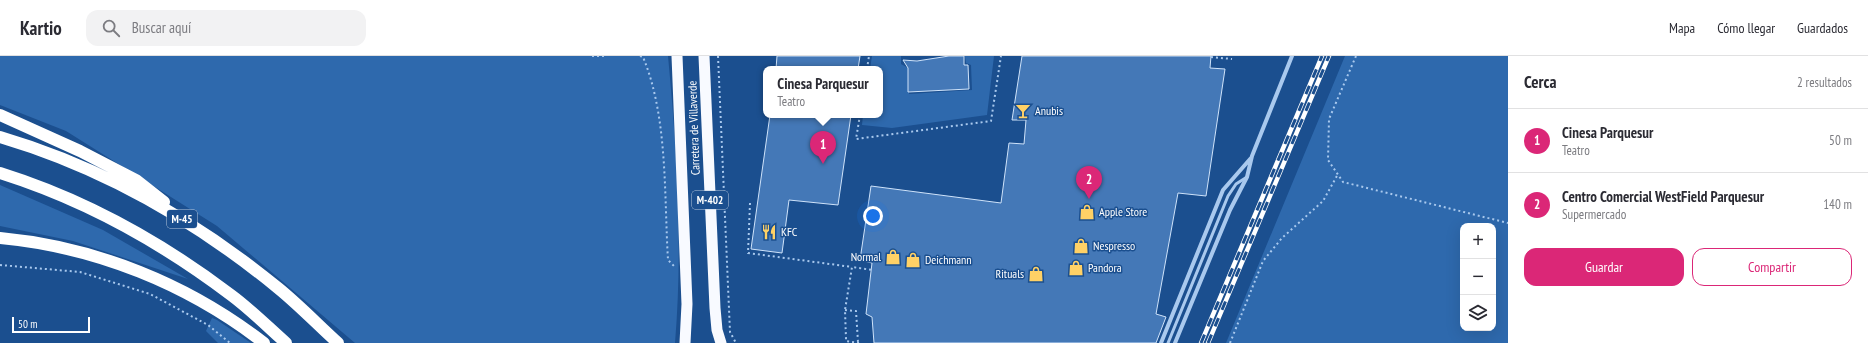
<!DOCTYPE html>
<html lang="es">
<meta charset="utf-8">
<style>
:root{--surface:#fff;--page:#f2f2f3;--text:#2b2b33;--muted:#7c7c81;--line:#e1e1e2;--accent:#db2777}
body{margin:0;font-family:"PT Sans Narrow",sans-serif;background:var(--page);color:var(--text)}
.controls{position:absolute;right:12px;bottom:12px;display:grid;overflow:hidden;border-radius:8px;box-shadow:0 4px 16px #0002}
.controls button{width:36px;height:36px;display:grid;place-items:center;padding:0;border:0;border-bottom:1px solid var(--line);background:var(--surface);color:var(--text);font:20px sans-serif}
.scale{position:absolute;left:12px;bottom:10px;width:78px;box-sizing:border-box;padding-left:4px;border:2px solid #fff;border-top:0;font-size:11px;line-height:14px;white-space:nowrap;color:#fff;-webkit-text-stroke:3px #1b4f8f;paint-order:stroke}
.you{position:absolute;left:873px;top:160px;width:14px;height:14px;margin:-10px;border:3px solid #fff;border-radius:50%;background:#1a73e8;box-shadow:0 0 0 6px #1a73e833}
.badge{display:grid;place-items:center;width:26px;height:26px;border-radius:50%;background:var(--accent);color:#fff;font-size:13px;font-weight:700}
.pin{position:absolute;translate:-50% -33px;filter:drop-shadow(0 1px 2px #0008)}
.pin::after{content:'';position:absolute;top:21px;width:14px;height:12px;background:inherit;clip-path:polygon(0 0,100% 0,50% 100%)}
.popup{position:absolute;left:763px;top:10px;width:120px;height:52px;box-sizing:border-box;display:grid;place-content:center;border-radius:8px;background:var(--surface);filter:drop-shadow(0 1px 3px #0005);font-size:13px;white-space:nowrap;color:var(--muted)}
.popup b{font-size:15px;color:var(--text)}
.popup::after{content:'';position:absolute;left:50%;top:100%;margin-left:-8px;border:8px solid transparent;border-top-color:var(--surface)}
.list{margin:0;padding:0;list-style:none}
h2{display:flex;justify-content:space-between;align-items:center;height:52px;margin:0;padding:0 16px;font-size:17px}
h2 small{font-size:13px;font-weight:400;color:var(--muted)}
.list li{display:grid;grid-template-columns:26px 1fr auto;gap:12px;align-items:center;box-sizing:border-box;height:64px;padding:0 16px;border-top:1px solid var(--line)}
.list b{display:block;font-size:15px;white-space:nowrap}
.list p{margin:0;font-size:13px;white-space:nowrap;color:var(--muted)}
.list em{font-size:13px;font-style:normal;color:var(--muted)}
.actions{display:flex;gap:8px;padding:12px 16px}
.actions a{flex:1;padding:9px 0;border:1px solid var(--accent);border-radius:12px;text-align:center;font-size:14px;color:var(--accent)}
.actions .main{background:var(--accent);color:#fff}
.icon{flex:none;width:22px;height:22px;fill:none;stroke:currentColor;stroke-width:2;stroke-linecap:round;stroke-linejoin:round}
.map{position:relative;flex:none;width:1508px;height:287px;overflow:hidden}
header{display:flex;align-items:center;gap:24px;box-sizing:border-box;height:56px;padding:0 20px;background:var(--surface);border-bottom:1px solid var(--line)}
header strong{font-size:19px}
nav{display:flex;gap:22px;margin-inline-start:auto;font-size:14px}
.search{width:280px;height:36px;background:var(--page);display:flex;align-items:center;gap:10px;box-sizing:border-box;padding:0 14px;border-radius:12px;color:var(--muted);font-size:15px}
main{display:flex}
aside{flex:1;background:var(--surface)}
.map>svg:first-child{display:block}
</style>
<header>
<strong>Kartio</strong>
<div class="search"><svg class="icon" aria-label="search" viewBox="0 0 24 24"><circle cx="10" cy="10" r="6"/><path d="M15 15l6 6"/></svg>Buscar aquí</div>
<nav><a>Mapa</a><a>Cómo llegar</a><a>Guardados</a></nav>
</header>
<main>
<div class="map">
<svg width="1508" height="287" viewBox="0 0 1508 287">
<rect width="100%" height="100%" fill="#1b4f8f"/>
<path fill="#2e69ad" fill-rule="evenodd" d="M0 0H668C677 95 683 192 675 287H355L217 170 66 75 0 49Z
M872 0H901V8L908 12 909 38 972 34 971 9 966 7 965 0H994L987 59 892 72 862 69 863 59H880V13H870Z
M1345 0H1508V287H1226ZM1463 170H1493V272H1463Z
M0 129 103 174 188 223 73 185 0 170Z
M212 262 217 264 251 287H218L206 275Z"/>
<path fill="#4478b7" stroke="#cfe3fa" d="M777 0H860L858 13H776Z
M949 0H964V9H968L969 33 908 36V12L903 4 917 5Z
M1022 0H1211L1210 12 1225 13 1206 140 1178 137 1156 258 1166 261 1156 287H874L872 261 866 258 872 207 860 204 871 130 1001 147 1009 87 1024 88 1026 64H1012Z
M770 59H851L838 149 789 144 782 197 751 193Z"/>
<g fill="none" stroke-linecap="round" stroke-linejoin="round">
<path stroke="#a9c9ee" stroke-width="2" stroke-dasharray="2 3" stroke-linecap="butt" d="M592 0H606
M640 0 643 1C668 61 664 139 668 204L675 211
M718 0 730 276 736 287
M1356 0 1329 63 1328 104 1343 126 1508 167
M1211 1 1232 3
M867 13 869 0
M860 59 856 83 991 65 1001 0
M750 147 748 197 852 211
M0 209 80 216 150 238 208 269 230 287
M845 254 856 255 858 286
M859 287 846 285V283L845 254 852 211 872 214
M1230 287 1263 205 1282 182 1323 145 1338 118"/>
<path stroke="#a9c9ee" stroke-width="3" d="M1168 287 1228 140 1236 128 1247 121"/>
<path stroke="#a9c9ee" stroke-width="4" d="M1161 287 1223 134 1251 102
M1175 287 1230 154 1247 121 1252 100 1292 0"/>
<path stroke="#f8faff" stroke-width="11" d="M677 0 687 248 685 287
M704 0 715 252 717 274 721 287"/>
<path stroke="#fff" stroke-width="12" d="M0 59 80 95 136 124 164 146
M0 81C102 111 196 165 278 232 299 249 318 269 338 287
M0 117C83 143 161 186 231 239 250 253 268 271 286 287
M0 182C96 191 188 228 264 287"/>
<g stroke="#fff" stroke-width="4.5">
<path id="rail" d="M1201 287 1322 0
M1208 287 1329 0"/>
</g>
<use href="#rail" stroke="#1b4f8f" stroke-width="3" stroke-dasharray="9" stroke-linecap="butt"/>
</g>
<defs>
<g id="bar-bare" transform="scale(1.2)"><path d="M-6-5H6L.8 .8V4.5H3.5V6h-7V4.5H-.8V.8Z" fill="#ffd166" stroke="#1b4f8f" stroke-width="2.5" paint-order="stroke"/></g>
<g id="shop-bare" transform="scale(1.2)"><path d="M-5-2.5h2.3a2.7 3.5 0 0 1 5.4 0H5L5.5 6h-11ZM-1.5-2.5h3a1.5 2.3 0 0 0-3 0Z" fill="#ffd166" stroke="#1b4f8f" stroke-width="2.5" paint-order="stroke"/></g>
<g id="restaurant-bare" transform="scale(1.2)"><path d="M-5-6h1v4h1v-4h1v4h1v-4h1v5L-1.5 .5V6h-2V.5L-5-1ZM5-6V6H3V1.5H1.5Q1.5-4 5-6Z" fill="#ffd166" stroke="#1b4f8f" stroke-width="2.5" paint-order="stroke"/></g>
</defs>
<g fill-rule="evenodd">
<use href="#bar-bare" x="1023" y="55"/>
<use href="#shop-bare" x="1087" y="156"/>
<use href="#restaurant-bare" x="769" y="176"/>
<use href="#shop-bare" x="1081" y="190"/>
<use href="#shop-bare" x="893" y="201"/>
<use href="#shop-bare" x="913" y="204"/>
<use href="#shop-bare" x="1076" y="212"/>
<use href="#shop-bare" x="1036" y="218"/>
</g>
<g text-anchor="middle" stroke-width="3" stroke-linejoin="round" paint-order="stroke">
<g fill="#1b4f8f" stroke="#bbcadd" stroke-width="1">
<rect x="692" y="135" width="36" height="18" rx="3"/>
<rect x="167" y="154" width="30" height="18" rx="3"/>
</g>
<g font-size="11" font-weight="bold" fill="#fff">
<text x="710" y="148">M-402</text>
<text x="182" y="167">M-45</text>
</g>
<g font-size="12" fill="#fff" stroke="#1b4f8f" text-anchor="start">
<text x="1035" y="59">Anubis</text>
<text x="1099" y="160">Apple Store</text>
<text x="781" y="180">KFC</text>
<text x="1093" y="194">Nespresso</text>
<text x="881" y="205" text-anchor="end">Normal</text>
<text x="925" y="208">Deichmann</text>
<text x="1088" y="216">Pandora</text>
<text x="1024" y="222" text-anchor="end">Rituals</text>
</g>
<g font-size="12" fill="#fff" stroke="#1b4f8f">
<text transform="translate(694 72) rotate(-92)" y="4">Carretera de Villaverde</text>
</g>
</g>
</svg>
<div class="controls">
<button>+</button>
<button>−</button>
<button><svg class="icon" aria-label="layers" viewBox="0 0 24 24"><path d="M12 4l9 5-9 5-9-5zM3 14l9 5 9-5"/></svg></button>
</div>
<div class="scale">50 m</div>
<div class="you"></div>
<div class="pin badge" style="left:823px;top:108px">1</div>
<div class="popup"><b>Cinesa Parquesur</b>Teatro</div>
<div class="pin badge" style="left:1089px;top:143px">2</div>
</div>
<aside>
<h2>Cerca<small>2 resultados</small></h2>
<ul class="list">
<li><span class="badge">1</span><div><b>Cinesa Parquesur</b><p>Teatro</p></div><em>50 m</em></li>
<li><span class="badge">2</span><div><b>Centro Comercial WestField Parquesur</b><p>Supermercado</p></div><em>140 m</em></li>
</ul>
<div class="actions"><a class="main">Guardar</a><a>Compartir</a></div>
</aside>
</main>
